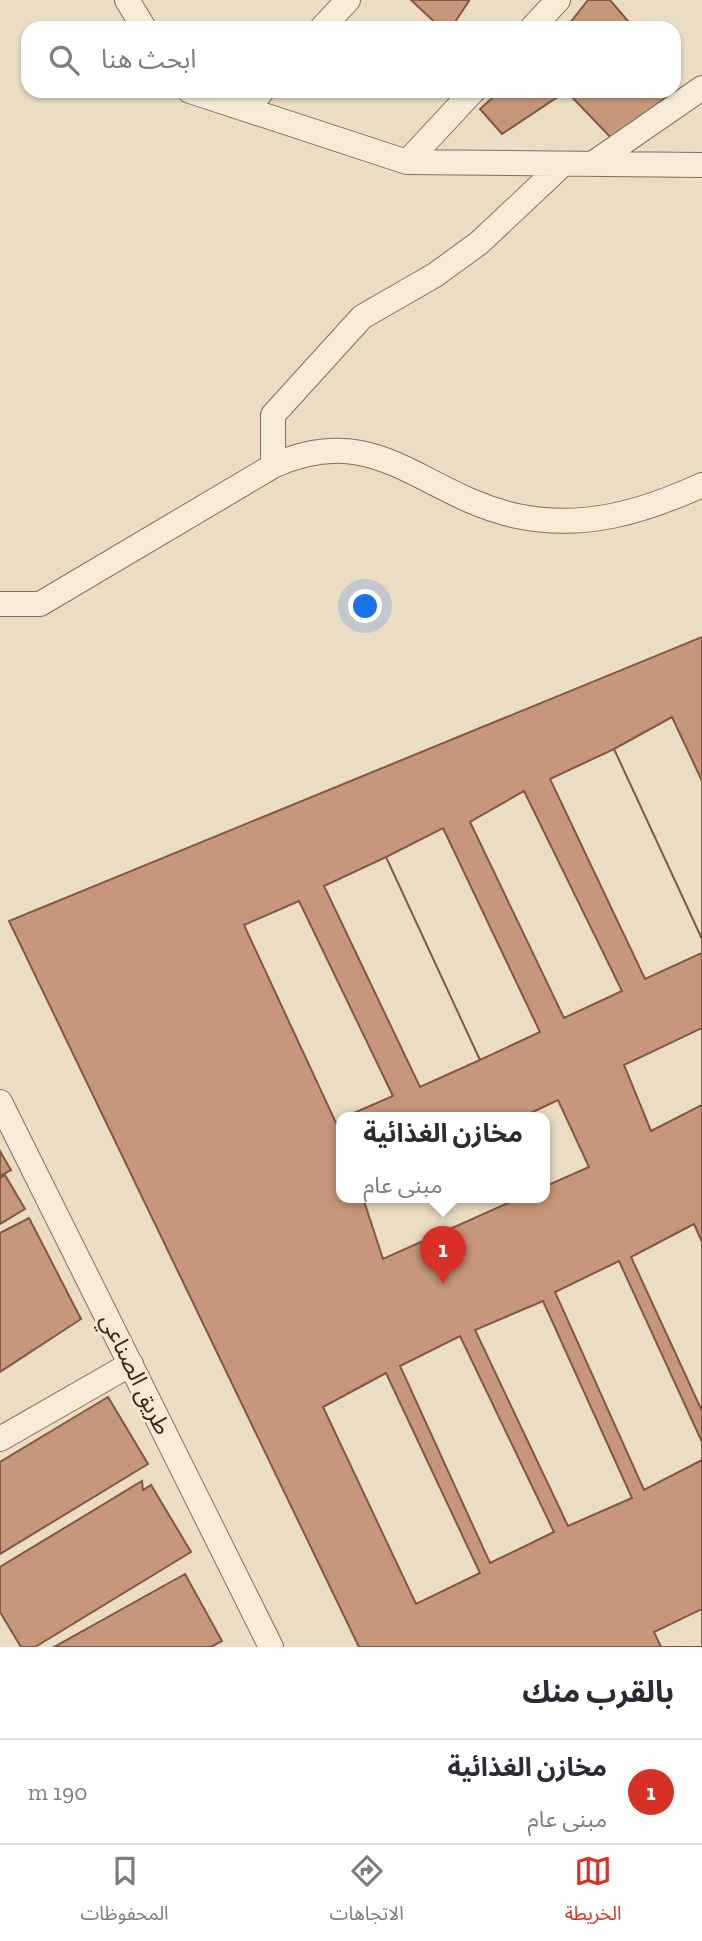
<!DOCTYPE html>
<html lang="ar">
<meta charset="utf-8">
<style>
:root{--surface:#fff;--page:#f7f7f7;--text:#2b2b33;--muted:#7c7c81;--line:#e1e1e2;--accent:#d93025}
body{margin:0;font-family:"Zilla Slab","Noto Sans Arabic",serif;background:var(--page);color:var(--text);direction:rtl}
.you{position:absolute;left:366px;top:607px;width:24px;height:24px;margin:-18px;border:5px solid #fff;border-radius:50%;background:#1a73e8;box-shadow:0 0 0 10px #1a73e833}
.badge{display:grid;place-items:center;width:46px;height:46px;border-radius:50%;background:var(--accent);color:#fff;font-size:23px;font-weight:700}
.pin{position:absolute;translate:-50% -58px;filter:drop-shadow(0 2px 4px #0008)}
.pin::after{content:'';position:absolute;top:37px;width:24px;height:21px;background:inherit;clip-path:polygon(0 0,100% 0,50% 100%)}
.popup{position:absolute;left:336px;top:1112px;width:214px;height:91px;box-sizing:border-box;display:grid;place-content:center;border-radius:14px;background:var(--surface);filter:drop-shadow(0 2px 5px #0005);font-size:23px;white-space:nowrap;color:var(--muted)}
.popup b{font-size:26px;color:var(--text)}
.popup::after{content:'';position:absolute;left:50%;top:100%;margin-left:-14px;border:14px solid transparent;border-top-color:var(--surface)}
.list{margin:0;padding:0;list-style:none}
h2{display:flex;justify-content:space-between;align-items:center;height:91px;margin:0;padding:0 28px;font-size:30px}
h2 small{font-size:23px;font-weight:400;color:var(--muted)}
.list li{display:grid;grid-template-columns:46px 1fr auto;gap:21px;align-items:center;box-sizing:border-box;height:105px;padding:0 28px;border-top:2px solid var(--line)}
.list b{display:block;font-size:26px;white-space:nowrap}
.list p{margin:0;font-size:23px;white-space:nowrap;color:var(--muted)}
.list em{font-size:23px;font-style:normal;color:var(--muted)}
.icon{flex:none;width:38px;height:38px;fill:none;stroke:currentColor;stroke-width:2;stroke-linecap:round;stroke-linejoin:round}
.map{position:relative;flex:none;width:702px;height:1647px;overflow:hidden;direction:ltr}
.search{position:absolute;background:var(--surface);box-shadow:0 2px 5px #0004;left:21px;right:21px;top:21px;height:77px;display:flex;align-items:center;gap:18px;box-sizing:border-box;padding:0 24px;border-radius:21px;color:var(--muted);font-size:26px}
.sheet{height:196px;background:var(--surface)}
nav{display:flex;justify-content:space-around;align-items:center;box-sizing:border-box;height:98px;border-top:2px solid var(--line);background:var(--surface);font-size:19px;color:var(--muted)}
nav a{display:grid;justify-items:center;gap:4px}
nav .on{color:var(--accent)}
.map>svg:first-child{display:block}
</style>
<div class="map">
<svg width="702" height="1647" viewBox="0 0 702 1647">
<rect width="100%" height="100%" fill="#ebddc3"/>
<path fill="#c7977b" stroke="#825842" stroke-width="2" fill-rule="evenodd" d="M411 0H467L469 1 451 28H441Z
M588 0H610L634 28H566Z
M500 91H549L556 98 502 134 480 109Z
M566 91H673L614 141Z
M702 637V1647H359L9 921ZM342 1118H544V1198H342Z
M672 717 702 781V939L614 749Z
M614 749 702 939V953L645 979 550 779Z
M524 791 622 991 564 1018 470 822Z
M443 828 540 1032 480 1060 386 857Z
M386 857 480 1060 420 1087 324 886Z
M299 901 393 1096 342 1118 336 1123 244 925Z
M702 1028V1105L651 1131 624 1065Z
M558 1100 589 1167 544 1187V1118H520Z
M0 1151 11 1170 0 1176Z
M5 1175 25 1209 0 1224V1178Z
M363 1198H519L383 1259Z
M29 1218 81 1319 0 1372V1233Z
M694 1224 702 1242V1411L631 1257Z
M619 1261 702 1442V1460L644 1490 555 1292Z
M543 1301 632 1498 568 1526 475 1330Z
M460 1336 554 1532 490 1563 400 1366Z
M386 1373 480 1573 416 1604 323 1407Z
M108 1397 148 1464 0 1554V1462Z
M142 1481 143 1490 151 1485 191 1552 35 1647H21L0 1612V1567Z
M185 1574 222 1641 211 1647H54Z
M702 1609V1647H661L654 1632Z"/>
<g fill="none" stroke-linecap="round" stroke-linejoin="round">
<g stroke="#846f5b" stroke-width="26">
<path id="minor" d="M127 0 144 28
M322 28 348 0
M532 28 558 0
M190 91 407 162 702 165
M245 109 262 91
M407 162 473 91
M592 164 702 88
M273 466V415L362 317 435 275 479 243 563 164
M0 604H40L273 466C376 418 423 496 517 516 583 530 643 512 702 485
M0 1102 271 1647
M0 1439 131 1364"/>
</g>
<use href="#minor" stroke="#f6ebd6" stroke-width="24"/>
</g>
<g text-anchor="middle" stroke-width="6" stroke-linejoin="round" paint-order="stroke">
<g font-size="23" fill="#35281e" stroke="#f3e8d2">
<text transform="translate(136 1374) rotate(64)" y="8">طريق الصناعي</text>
</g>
</g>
</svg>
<div class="you"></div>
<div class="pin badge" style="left:443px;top:1284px">1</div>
<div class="popup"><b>مخازن الغذائية</b>مبنى عام</div>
<div class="search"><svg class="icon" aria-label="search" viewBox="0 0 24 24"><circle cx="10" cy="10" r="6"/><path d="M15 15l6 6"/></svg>ابحث هنا</div>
</div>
<section class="sheet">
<h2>بالقرب منك<small></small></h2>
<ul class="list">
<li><span class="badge">1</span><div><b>مخازن الغذائية</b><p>مبنى عام</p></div><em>190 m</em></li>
</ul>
</section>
<nav>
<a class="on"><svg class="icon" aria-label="map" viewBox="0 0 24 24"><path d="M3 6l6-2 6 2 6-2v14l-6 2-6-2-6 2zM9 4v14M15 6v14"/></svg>الخريطة</a>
<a><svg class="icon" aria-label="directions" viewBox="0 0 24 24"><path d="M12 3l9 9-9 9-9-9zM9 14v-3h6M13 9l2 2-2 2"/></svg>الاتجاهات</a>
<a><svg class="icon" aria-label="saved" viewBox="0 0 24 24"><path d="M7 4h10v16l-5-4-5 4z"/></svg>المحفوظات</a>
</nav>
